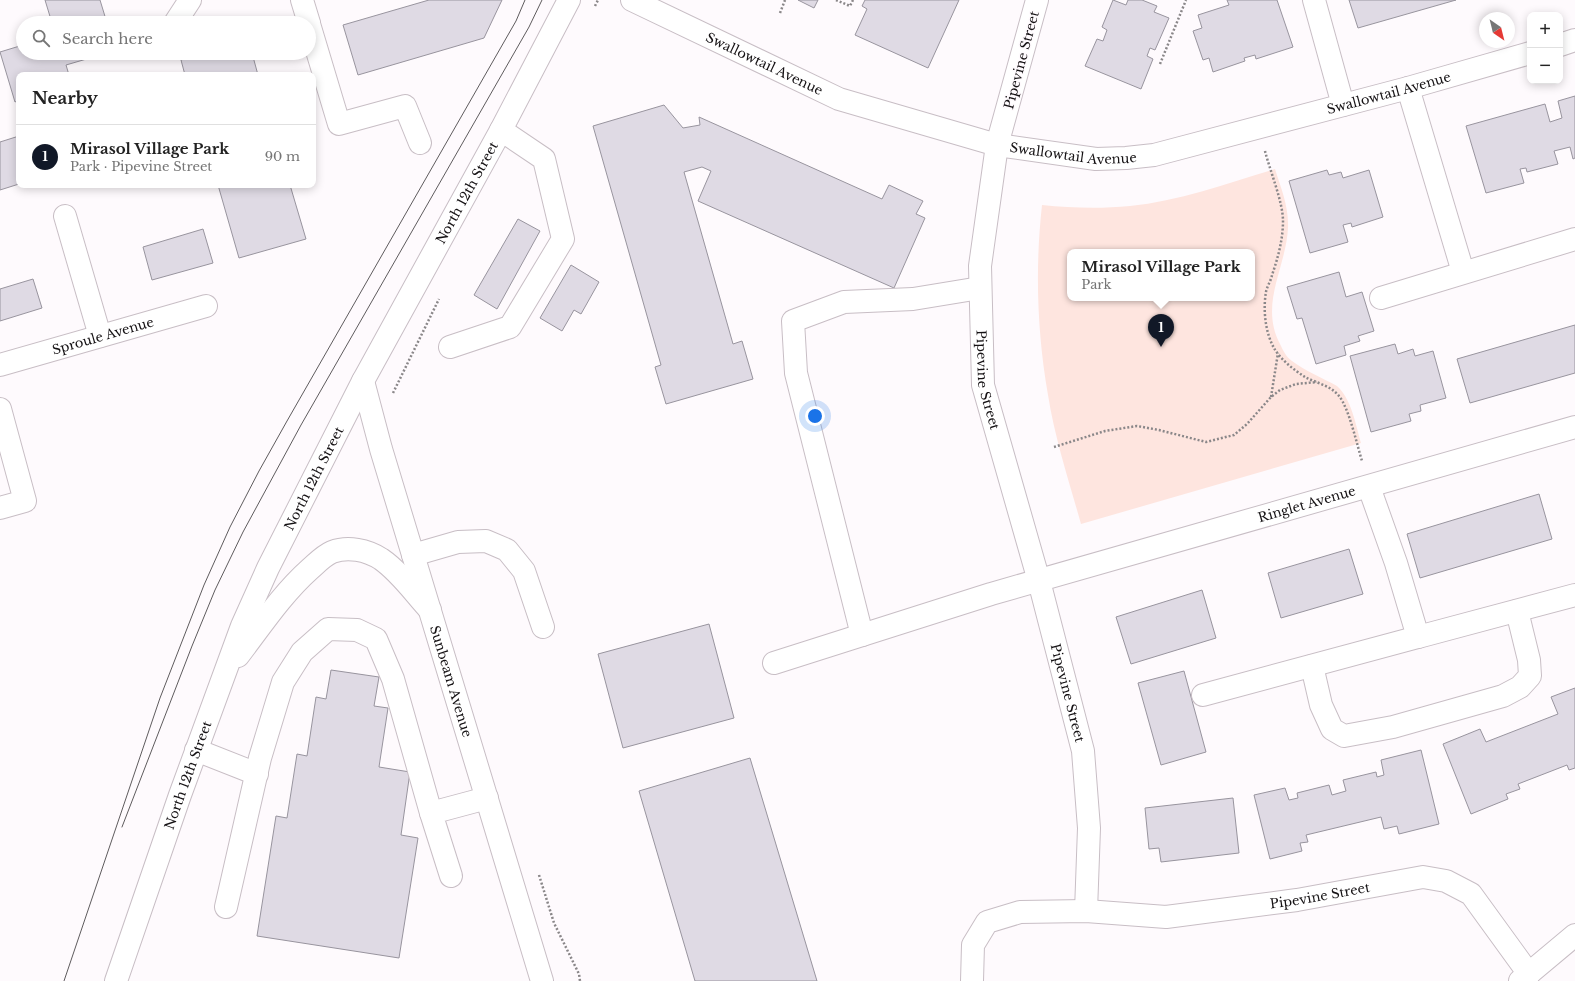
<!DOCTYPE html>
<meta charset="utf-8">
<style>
:root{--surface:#fff;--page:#f6f6f6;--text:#222;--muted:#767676;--line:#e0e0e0;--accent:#111827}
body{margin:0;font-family:"Libre Baskerville",serif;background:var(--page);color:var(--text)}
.controls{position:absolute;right:12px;top:12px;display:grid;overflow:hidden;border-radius:8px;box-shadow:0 2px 10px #0003}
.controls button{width:36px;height:36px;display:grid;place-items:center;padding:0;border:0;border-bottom:1px solid var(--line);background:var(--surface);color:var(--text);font:20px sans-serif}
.compass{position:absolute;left:1479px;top:12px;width:36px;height:36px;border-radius:50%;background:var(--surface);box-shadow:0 2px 10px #0003;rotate:145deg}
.you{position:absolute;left:815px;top:416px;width:14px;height:14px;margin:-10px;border:3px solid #fff;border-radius:50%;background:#1a73e8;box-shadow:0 0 0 6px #1a73e833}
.badge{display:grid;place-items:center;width:26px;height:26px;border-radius:50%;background:var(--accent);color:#fff;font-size:13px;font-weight:700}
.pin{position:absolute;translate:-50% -33px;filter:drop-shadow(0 1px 2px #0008)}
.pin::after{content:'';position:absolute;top:21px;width:14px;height:12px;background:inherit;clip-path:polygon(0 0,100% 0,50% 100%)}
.popup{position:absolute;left:1067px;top:249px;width:188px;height:52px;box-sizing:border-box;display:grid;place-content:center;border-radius:8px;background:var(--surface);filter:drop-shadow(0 1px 3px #0005);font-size:13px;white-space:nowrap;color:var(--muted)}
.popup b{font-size:15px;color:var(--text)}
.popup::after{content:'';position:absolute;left:50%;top:100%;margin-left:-8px;border:8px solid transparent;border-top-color:var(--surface)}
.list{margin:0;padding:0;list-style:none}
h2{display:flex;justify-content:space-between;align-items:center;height:52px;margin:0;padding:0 16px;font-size:17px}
h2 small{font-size:13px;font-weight:400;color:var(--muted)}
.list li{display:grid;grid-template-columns:26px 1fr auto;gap:12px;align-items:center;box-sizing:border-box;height:64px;padding:0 16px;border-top:1px solid var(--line)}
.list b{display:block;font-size:15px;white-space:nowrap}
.list p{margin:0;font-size:13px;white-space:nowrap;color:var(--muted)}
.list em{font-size:13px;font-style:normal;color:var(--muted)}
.icon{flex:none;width:22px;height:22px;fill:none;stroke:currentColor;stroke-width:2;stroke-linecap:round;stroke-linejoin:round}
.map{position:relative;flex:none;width:1575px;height:981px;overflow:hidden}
.search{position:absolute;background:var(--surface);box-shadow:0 2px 10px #0003;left:16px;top:16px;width:300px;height:44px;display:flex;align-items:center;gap:10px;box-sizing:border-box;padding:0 14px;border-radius:22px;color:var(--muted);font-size:15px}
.panel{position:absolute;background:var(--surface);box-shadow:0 2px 10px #0003;left:16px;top:72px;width:300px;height:116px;border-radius:8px}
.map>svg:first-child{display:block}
</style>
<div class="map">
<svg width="1575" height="981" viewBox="0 0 1575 981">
<rect width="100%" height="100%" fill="#fefafd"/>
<path fill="#fee5df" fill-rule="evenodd" d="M1275 169C1281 188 1289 207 1288 228 1286 268 1259 304 1280 344 1283 350 1286 357 1292 361 1305 371 1323 378 1337 386 1351 398 1356 425 1361 443L1081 524C1069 481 1055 439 1048 395 1037 332 1035 268 1042 205 1071 208 1100 209 1130 206 1179 201 1228 183 1275 169ZM1070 252H1252V298H1070Z"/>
<path fill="#dfdae4" stroke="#98949e" d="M45 0H100L107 23H52Z
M429 0H502L484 38 358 75 343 25Z
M798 0H818L814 8Z
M865 0H959L928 68 855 35 867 9 862 6Z
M1113 0 1126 5 1128 0H1142L1157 6 1154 12 1169 18 1155 50 1150 48 1147 56 1153 59 1141 89 1085 66 1097 39 1103 41 1107 30 1102 27Z
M1227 0H1277L1293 47 1256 59 1255 55 1244 58 1245 61 1213 72 1209 58 1203 60 1193 31 1202 28 1198 15 1229 5Z
M1349 0H1456L1358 28Z
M23 45V53H107L66 65 69 75H19V100L15 102 0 52Z
M204 53H252L258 75H185L181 60Z
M1575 96V158L1573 159 1570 147 1554 151 1558 164 1527 172 1526 168 1520 169 1524 183 1486 193 1466 126 1545 104 1550 122 1562 118 1558 101Z
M664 105 683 128 700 125 699 117 882 199 889 185 923 201 916 214 925 218 894 288 698 201 711 171 702 167 684 172 733 344 742 341 753 379 666 404 655 367 661 365 593 126Z
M19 136V184L0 190V142Z
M1327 170 1329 175 1341 172 1343 178 1369 170 1383 217 1352 227 1351 223 1343 225 1348 242 1310 253 1289 181Z
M218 185H290L306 239 239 258Z
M518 219 540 231 497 309 474 295Z
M203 229 213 263 152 280 143 247Z
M571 265 599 282 581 314 574 310 562 331 540 318Z
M1339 272 1346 297 1362 292 1374 331 1358 336 1360 341 1344 346 1346 355 1316 364 1302 318 1297 319 1287 287Z
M33 279 42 308 0 321V289Z
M1575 325V373L1470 403 1457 359Z
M1395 344 1398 354 1413 349 1415 356 1433 351 1446 398 1420 405 1421 411 1409 414 1411 421 1371 432 1350 356Z
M1539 494 1552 539 1420 578 1407 534Z
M1349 549 1363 594 1281 618 1268 573Z
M1202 590 1216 638 1131 664 1116 617Z
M709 624 734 718 623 748 598 654Z
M331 670 379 677 374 706 388 708 379 767 410 772 401 835 418 838 399 958 257 936 276 816 287 818 297 754 307 756 316 697 326 699Z
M1184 671 1206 752 1161 765 1138 683Z
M1575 688V768L1569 770 1567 765 1518 784 1520 789 1506 794 1508 799 1471 814 1443 744 1480 729 1486 742 1558 714 1551 697Z
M1421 750 1439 824 1399 834 1397 826 1384 829 1381 817 1306 835 1308 842 1300 843 1302 851 1270 859 1254 795 1285 788 1289 800 1298 798 1297 793 1329 785 1332 795 1346 791 1343 780 1376 772 1377 777 1384 775 1381 760Z
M750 758 817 981H695L639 791Z
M1233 798 1239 853 1161 862 1159 848 1149 849 1145 808Z"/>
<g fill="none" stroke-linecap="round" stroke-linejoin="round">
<g stroke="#c8bec5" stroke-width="24">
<g id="minor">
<path d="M302 0 309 23"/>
<path id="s1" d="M632 0 839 99 997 145 1096 159 1126 158 1154 155 1408 88 1530 53"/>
<path id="s2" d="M1037 0 997 145 980 266 983 385 1039 581 1083 751 1089 828 1086 911"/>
<path d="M1314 0 1343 105"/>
<path d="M175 23 190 0"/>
<path d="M309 24 339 124 405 106 420 143"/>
<path d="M1560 45 1575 40"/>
<path d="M1408 88 1463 272"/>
<path d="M65 216 100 336"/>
<path d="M1381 298 1575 239"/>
<path d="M450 347 510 327 563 239 544 159 501 130"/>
<path id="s3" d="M0 365 206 306"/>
<path id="s4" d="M363 381 381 449 542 981"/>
<path d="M0 409 25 501 0 508"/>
<path d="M413 555 458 542 486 541 507 550 524 571 543 627"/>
<path d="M862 635 796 373 793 321 844 302 913 299 980 288"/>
<path d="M1418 637 1575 595"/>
<path id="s5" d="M774 663 991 594 1575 427"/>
<path d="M1312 666 1321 705 1332 729 1344 736 1393 727 1503 696 1520 687 1530 676 1529 660 1517 611"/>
<path d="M1203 695 1418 637 1396 563 1369 487"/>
<path d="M196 750 257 774"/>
<path d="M451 876 431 813 487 798"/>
<path d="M226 907 260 758 283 682 302 652 328 629 357 630 376 639 393 679 431 813"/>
<path id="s6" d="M972 981 973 945 987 922 1020 912 1086 911 1166 917 1297 900 1423 877 1446 881 1471 894 1529 974"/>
</g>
</g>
<g stroke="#c8bec5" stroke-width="24">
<g id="major">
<path d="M238 656C261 626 282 594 310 569 317 563 323 556 332 552 348 546 367 550 381 559 400 572 415 594 430 610"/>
<path id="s7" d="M116 981 180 795 242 626 268 568 363 381 501 130 569 0"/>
<path d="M1520 981 1575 935"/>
</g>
</g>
<path stroke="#8a8789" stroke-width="2.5" stroke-dasharray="2 2" stroke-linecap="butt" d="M836 0 850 6 853 0
M595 6 598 0
M780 13 785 0
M1160 64 1186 0
M1265 151C1270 171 1283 202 1283 221 1283 239 1278 258 1272 275 1271 281 1267 286 1266 292 1263 309 1265 332 1274 348 1280 359 1294 370 1305 377 1316 383 1330 385 1339 396 1349 408 1357 445 1362 461
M393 393 439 299
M1271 397 1278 353
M1054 447 1105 431 1137 426 1159 430 1206 442 1234 435 1247 424 1271 397 1280 390 1296 384 1317 382
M539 875 554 923 579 974 580 981"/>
<use href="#minor" stroke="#fff" stroke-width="22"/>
<use href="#major" stroke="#fff" stroke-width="22"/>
<path stroke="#5e5b5d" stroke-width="1" d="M122 827 192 646 215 590 243 532 301 425 529 27 542 0
M64 981 160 698 204 585 230 527 259 471 287 421 516 21 525 0"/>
</g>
<g text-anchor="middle" stroke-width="3" stroke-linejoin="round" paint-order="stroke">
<g font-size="13" fill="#151214" stroke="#fefafd">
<text transform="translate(1021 60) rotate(-75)" y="5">Pipevine Street</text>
<text dy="5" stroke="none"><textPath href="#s1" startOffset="147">Swallowtail Avenue</textPath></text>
<text dy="5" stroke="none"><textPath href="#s1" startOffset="795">Swallowtail Avenue</textPath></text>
<text dy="5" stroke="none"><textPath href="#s1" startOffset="471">Swallowtail Avenue</textPath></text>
<text dy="5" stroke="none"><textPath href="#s7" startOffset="865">North 12th Street</textPath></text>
<text dy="5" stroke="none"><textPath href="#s3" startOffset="107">Sproule Avenue</textPath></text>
<text dy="5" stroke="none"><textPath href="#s2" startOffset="387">Pipevine Street</textPath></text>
<text dy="5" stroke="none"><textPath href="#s7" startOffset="541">North 12th Street</textPath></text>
<text dy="5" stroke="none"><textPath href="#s5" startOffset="556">Ringlet Avenue</textPath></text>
<text dy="5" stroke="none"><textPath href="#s4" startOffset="313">Sunbeam Avenue</textPath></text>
<text dy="5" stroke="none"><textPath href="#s2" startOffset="711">Pipevine Street</textPath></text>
<text dy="5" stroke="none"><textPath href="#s7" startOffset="218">North 12th Street</textPath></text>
<text dy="5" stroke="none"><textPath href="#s6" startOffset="399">Pipevine Street</textPath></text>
</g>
</g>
</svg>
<div class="controls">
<button>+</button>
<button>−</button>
</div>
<svg class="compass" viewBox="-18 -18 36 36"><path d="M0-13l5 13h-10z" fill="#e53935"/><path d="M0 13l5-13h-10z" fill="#767676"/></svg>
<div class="you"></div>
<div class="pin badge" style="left:1161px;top:347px">1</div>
<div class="popup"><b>Mirasol Village Park</b>Park</div>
<div class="search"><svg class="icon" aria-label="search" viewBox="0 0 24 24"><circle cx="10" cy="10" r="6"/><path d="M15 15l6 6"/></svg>Search here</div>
<section class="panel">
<h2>Nearby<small></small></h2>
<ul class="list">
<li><span class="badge">1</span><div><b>Mirasol Village Park</b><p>Park · Pipevine Street</p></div><em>90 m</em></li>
</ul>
</section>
</div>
